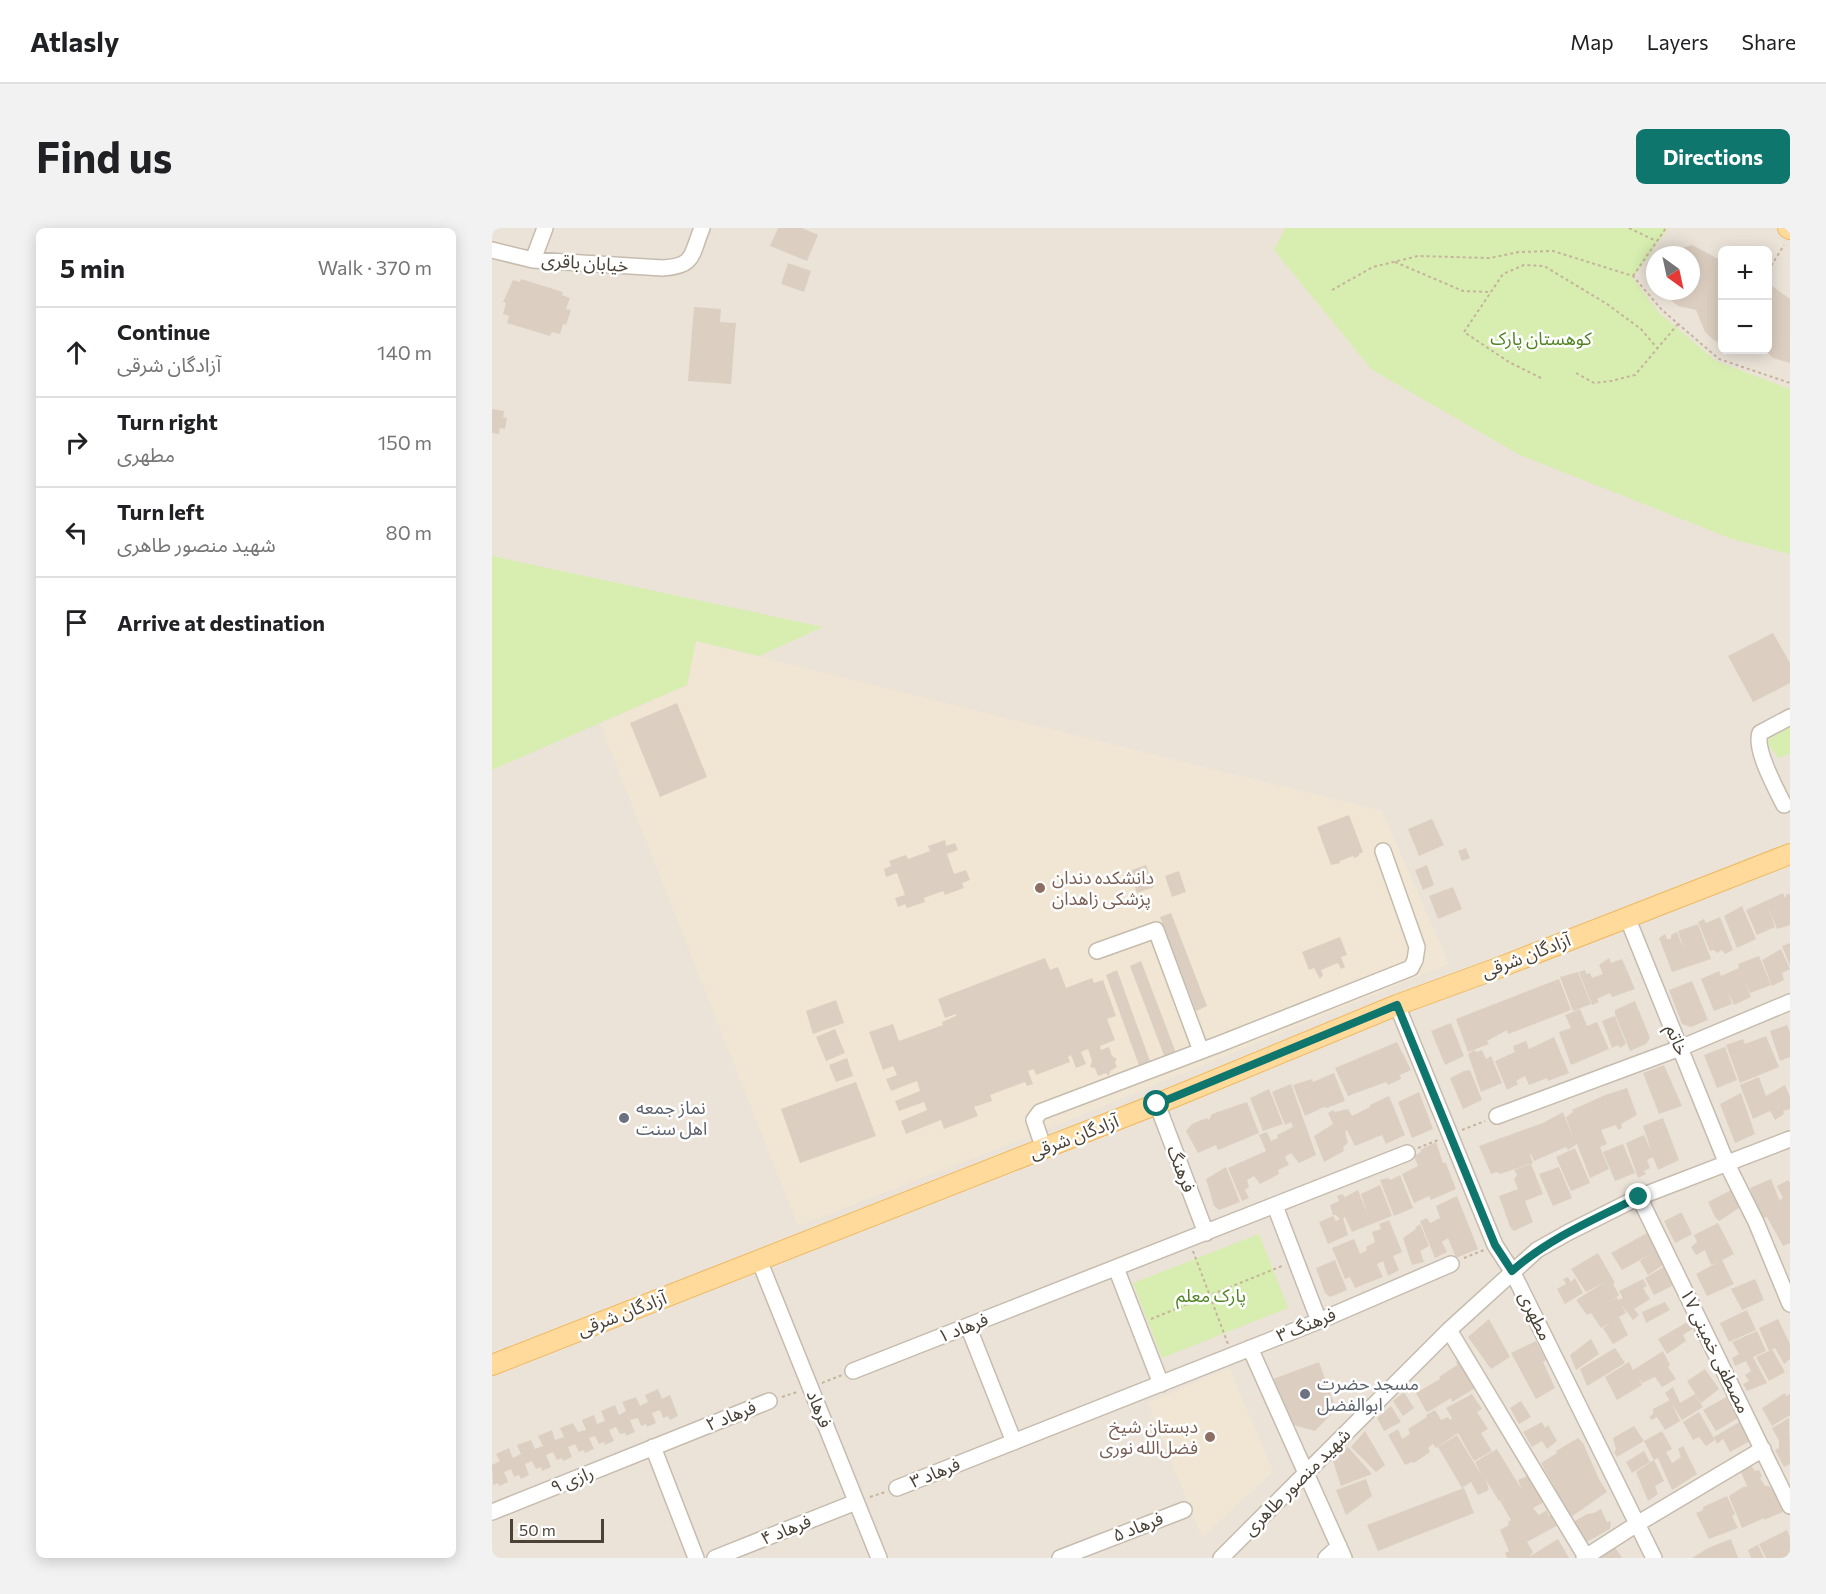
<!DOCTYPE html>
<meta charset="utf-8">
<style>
:root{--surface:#fff;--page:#f2f2f2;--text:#202124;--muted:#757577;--line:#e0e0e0;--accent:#0f766e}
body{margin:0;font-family:Commissioner,"Noto Sans Arabic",sans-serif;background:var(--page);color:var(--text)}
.controls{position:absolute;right:18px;top:18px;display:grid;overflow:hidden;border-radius:9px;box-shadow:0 3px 15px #0003}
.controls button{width:54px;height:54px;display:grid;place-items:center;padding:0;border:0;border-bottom:2px solid var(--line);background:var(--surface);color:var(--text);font:30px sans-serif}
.compass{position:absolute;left:1154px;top:18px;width:54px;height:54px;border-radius:50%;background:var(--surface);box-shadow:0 3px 15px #0003;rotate:147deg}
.scale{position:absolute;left:18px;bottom:15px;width:94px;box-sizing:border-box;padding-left:6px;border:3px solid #4b4237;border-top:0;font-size:16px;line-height:21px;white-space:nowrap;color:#4b4237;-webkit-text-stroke:4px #fff;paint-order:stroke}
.stop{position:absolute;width:18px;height:18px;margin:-14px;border:4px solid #0f766e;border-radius:50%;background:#fff}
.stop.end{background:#0f766e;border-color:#fff;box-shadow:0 2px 6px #0008}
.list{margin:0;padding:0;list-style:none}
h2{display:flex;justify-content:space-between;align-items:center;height:78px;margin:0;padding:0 24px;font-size:26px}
h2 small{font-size:20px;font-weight:400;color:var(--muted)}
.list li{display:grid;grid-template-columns:39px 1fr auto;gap:18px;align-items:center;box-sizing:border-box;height:90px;padding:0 24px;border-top:2px solid var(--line)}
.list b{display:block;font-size:22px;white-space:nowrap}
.list p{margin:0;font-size:20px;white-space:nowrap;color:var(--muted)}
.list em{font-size:20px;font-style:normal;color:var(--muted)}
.icon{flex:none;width:33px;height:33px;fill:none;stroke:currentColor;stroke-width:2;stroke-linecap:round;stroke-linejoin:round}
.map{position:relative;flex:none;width:1298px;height:1330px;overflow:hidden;border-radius:9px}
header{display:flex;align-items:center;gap:36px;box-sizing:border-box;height:84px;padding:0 30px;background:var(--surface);border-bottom:2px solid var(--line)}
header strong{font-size:28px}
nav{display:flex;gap:33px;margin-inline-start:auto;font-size:21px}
.intro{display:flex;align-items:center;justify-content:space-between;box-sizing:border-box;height:144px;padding:0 36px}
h1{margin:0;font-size:42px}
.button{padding:15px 27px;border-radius:9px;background:var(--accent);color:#fff;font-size:21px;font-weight:700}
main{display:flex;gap:36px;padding:0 36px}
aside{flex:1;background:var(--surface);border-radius:9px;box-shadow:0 3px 15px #0003}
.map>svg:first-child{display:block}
</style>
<header>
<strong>Atlasly</strong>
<nav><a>Map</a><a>Layers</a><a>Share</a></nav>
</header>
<div class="intro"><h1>Find us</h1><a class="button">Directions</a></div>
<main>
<aside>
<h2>5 min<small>Walk · 370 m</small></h2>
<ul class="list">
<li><svg class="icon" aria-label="ahead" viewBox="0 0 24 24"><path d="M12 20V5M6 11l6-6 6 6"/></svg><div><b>Continue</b><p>آزادگان شرقی</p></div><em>140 m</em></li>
<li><svg class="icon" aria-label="right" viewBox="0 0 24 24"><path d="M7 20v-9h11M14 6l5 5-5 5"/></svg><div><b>Turn right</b><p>مطهری</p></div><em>150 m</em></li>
<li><svg class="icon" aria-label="left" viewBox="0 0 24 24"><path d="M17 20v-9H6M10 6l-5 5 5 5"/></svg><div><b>Turn left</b><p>شهید منصور طاهری</p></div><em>80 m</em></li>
<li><svg class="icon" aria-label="arrive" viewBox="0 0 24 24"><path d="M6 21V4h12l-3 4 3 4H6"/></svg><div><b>Arrive at destination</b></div></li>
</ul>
</aside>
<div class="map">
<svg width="1298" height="1330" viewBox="0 0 1298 1330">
<rect width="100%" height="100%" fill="#f6f2ea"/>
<path fill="#ebe3d8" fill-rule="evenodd" d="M0 0H1298V1330H0ZM1230 22H1276V122H1230ZM1163 27H1199V63H1163Z"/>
<path fill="#f0e6d3" d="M204 413 890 583 957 736 546 905 306 998 108 496 195 457Z
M737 1140 781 1243 710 1310 656 1175Z"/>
<path fill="#d7eeb0" d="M793 0H1176L1141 50 1166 84 1224 133 1298 161V326L1240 311 1028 227 880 142 782 22Z
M0 328 331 399 267 428 204 413 195 457 0 542Z
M1298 498V526L1286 530 1276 516V512Z
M767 1006 796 1080 670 1130 641 1055Z"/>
<path fill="#dccfc1" d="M286 0H310L326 7 315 33 278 18Z
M1200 17 1230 33V116L1222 112 1213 104 1204 82 1186 78 1168 63H1199V27H1186L1190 20Z
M296 35 319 43 312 64 289 56Z
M29 51 71 64 70 67 78 70 74 81 79 82 74 97 71 96 68 106 60 104 58 108 15 95 17 88 11 86 14 75 11 74 21 52 28 54Z
M1276 55 1298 71V135L1281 130 1273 122H1276Z
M202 79 229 81 228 94 244 95 239 156 196 153Z
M0 181 12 183 11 189 15 190 13 201 8 200 7 206 0 205Z
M1281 405 1298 435V455L1261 474 1236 428Z
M185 475 215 549 168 569 138 495Z
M857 587 871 624 867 626V628L862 630 861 628 848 633V635L839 637 825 599Z
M940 591 952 617 927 628 916 601Z
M453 612 454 618 463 615 466 622 455 626 462 646 474 642 478 652 470 655 472 660 453 667 451 663 432 670 433 674 415 680 413 676 406 679 403 670 413 667 405 645 394 649 392 641 399 638 397 633 414 627 416 631 438 623 436 618Z
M974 620 978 630 970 633 966 623Z
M654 637 662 659 645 665 637 643Z
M935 637 942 657 931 662 923 642Z
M687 643 694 664 680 669 673 648Z
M961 659 970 681 946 691 937 668Z
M1291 665 1293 670 1295 666H1298V697L1285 701 1276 679 1283 699 1265 707 1254 682Z
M1250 678 1264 711 1245 720 1232 688Z
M679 685 715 778 704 783 668 689Z
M1228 689 1241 722 1233 726 1230 722 1225 725 1222 722 1218 723 1206 694 1212 691 1214 695Z
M1206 696 1219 731 1180 744 1167 710 1173 706 1175 711H1179V707L1185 704 1192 722 1186 703Z
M848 709 855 727 849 729 853 739 849 741 846 735 829 742 831 747 828 751 822 740 817 742 810 724Z
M1298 715V738L1290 718Z
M1289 721 1298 741 1290 745 1292 752 1280 758 1270 732Z
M1267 728 1279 757 1258 765 1252 752 1259 769 1242 777 1236 764 1240 776 1222 783 1209 751 1227 743 1229 748 1247 740 1246 736Z
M553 730 558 742 566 739 574 760 600 750 602 755 611 752 624 788 615 791 623 812 608 818 609 822 617 819 620 828 625 831 623 834 625 839 618 843 617 848 614 845 606 848 603 840 598 839 600 833 596 821 589 824 594 836 584 840 579 827 576 829 578 834 544 847 542 841 536 843 541 856 535 858 533 854 498 867 500 873 482 879 486 888 452 901 449 892 414 906 409 893 435 882 432 874 407 883 403 873 428 863 425 853 399 863 394 851 405 847 401 838 391 842 377 804 401 796 407 813 451 797 450 794 464 788V786L453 790 446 771Z
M1117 730 1119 735 1130 731 1143 761 1120 769 1118 765 1105 771 1107 774 1100 777 1087 744 1093 742 1094 746 1098 745 1100 750 1111 746 1107 737Z
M649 733 684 825 673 830 638 738Z
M625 742 659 836 648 840 614 747Z
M1086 744 1099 776 1081 783 1068 749Z
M1067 751 1079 782 1016 806 1015 802 995 813 997 816 976 824 964 791Z
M1200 753 1216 792 1199 799 1190 796 1177 762Z
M344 772 352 795 321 806 314 783Z
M1143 773 1158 810 1154 816 1138 823 1123 786V782Z
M1088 781 1095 798 1105 794 1117 821 1079 837 1067 804 1079 800 1073 787Z
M1123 788 1134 816 1128 820 1126 817 1120 820 1110 793Z
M959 795 972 828 953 837 939 803Z
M1295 797 1298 804V829L1288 833 1278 803Z
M343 801 353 825 334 833 324 809Z
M1274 808 1287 839 1248 855 1234 817 1251 811 1253 816Z
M1062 809 1077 845 1056 853 1055 850 1037 857 1033 848 1024 853 1026 856 1015 862 1003 833 1023 824 1021 818 1034 813 1037 821Z
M905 814 919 842 908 847 909 851 896 857 894 854 856 868 843 840Z
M1233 819 1245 852 1225 860 1212 827Z
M982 822 985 824 990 822 994 831 999 828 1010 855 989 864 976 826Z
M355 830 361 848 344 854 337 837Z
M1172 837 1190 878 1167 886 1151 845Z
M978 842 990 872 971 881 958 850 972 843Z
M842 845 853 873 835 880 832 879 813 888 801 857 820 851 821 854Z
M1267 849 1274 868 1293 857 1298 869V881L1291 883 1292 886 1283 892 1278 883 1261 891 1248 857Z
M364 854 384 908 308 935 289 881Z
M799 856 824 927 807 935 799 925 793 929 797 937 786 942 787 946 768 956 762 948 755 952 757 959 753 962 757 970 750 973 736 940 774 923 767 907 775 904 779 913 786 910 785 907 801 899 799 894 793 897 780 864Z
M1135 860 1145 887 1129 896 1130 900 1126 902 1124 897 1109 902 1115 916 1108 919 1117 941 1098 950 1085 916 1076 922 1074 919 1042 933 1039 926 1038 927 1041 935 1008 946 1005 944 999 946 987 918 1051 895 1071 884 1082 912 1074 889 1081 884 1080 882 1113 867Z
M777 861 791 896 771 903 758 870Z
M927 864 941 901 920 910 906 874Z
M1249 865 1263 906 1243 915 1228 876Z
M897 868 913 907 894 916 890 907 863 918 855 902 853 904 856 915 851 919 852 923 832 934 822 908 841 896 836 885 841 882 843 884 856 881 860 888 878 879V877Z
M755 874 767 905 726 922 724 917 706 925 694 903 700 896 712 891 716 890V893L720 886Z
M1171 890 1187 932 1166 942 1161 929 1155 932 1158 940 1152 943 1154 946 1146 950 1134 915 1152 907 1160 925 1151 898Z
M944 914 951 935H954L964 961 939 972 937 968 922 975 910 946 926 938 922 928 929 924 928 922Z
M1131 916 1143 945 1123 953 1111 924Z
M1083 920 1098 955 1079 963 1064 929Z
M1039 936 1051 966 1033 973 1041 994 1022 1003 1018 999 1007 968 1026 961 1022 951 1025 947 1022 942Z
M734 939 748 974 727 982 722 978 714 951Z
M1067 939 1080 970 1061 978 1047 946Z
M908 947 921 980 902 988 888 952 896 950 898 952Z
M1279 951 1287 971 1286 973 1291 970 1285 958 1296 952 1298 955V1015L1291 1018 1275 989 1269 991 1258 960Z
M888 957 900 988 860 1004 853 989 851 990 856 1007 836 1016 827 994 841 988 844 993 848 991 844 987H841L838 977 847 973 845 968 850 966 853 969 866 962 876 988 869 966Z
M1241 961 1250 978 1227 993 1223 989 1216 974Z
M965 968 986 1021 964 1030 956 1010 950 1014 955 1024 943 1030 928 993 935 990 938 995 948 990 944 978Z
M1188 985H1190L1200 1006 1183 1015 1172 993Z
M897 992 910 1024 901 1028 907 1042 896 1048 891 1033 885 1036 891 1049 863 1060 858 1049 853 1051 840 1020 862 1011 871 1033 868 1026 875 1022 874 1019 883 1014 880 1004 889 1001 887 996Z
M1226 995 1242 1026 1230 1032 1242 1056 1215 1068 1204 1046 1226 1034 1219 1037 1213 1022 1204 1027 1199 1019 1205 1014 1202 1007Z
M928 996 937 1018 928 1023 932 1034 920 1037 911 1010 924 1001 923 1000Z
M1155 1005 1174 1035 1156 1047 1148 1033 1159 1026 1130 1042 1119 1025Z
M1106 1025 1123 1055 1121 1056 1127 1067 1114 1076 1125 1069 1126 1072 1131 1070 1127 1063 1151 1051 1155 1058 1151 1060 1158 1071 1142 1081 1147 1087 1141 1092 1129 1076 1134 1085 1127 1089 1136 1107 1121 1116 1111 1100 1119 1094 1109 1100 1099 1085 1095 1087 1084 1072 1113 1054 1094 1064 1079 1041Z
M843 1032 855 1062 838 1069 833 1065 824 1040Z
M1175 1037 1184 1056 1162 1067 1153 1050Z
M1076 1049 1079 1054 1083 1050 1091 1065 1073 1076 1065 1061 1074 1056 1071 1051Z
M1263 1051 1272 1072 1250 1082 1239 1061Z
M1173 1074 1178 1082 1154 1095 1150 1084Z
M1255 1082 1264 1102 1237 1114 1228 1095Z
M997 1091 1018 1129 999 1141 976 1109Z
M1286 1091 1298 1116V1131L1292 1136 1283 1120 1280 1121 1293 1144 1277 1153 1264 1129 1277 1123 1267 1100Z
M1197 1093 1202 1100 1191 1107 1194 1113 1175 1126 1166 1111Z
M1265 1103 1274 1123 1261 1129 1275 1155 1255 1163 1251 1156 1257 1153 1253 1147 1259 1143 1254 1133 1243 1138 1240 1130 1247 1126 1240 1114Z
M1099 1111 1107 1126 1084 1142 1078 1127Z
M1044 1113 1054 1132 1051 1134 1063 1160 1044 1171 1019 1125Z
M1123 1120 1133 1135 1095 1158 1088 1141Z
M1171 1123 1178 1137 1176 1139 1184 1151 1170 1159 1163 1149 1150 1155 1146 1148 1150 1157 1125 1172 1113 1149 1137 1134 1141 1142Z
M969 1131 985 1159 960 1174 959 1170 936 1184 934 1183 924 1165 948 1151 947 1149 965 1137 964 1134Z
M827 1134 844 1181 823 1203 798 1196 781 1151Z
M1213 1141 1227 1161 1209 1175 1195 1153Z
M1181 1159 1188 1175 1203 1166 1211 1179 1190 1192 1173 1165Z
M166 1161 170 1171 178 1167 186 1188 178 1192 176 1188 171 1190 168 1182 160 1185 164 1195 155 1199 154 1196 149 1198 146 1190 138 1192 143 1204 134 1208 133 1205 128 1206 124 1199 117 1202 122 1213 113 1217 112 1214 107 1216 103 1208 97 1210 102 1221 93 1225 92 1222 87 1224 83 1216 76 1219 80 1229 71 1233 70 1230 65 1232 61 1224 54 1227 59 1239 50 1243 49 1239 44 1241 40 1233 33 1236 37 1247 29 1251 27 1247 22 1249 19 1241 12 1244 16 1254 7 1258 6 1255 1 1257 0 1237 8 1233 4 1226 17 1220 21 1230 29 1226 25 1217 39 1212 43 1221 51 1218 46 1208 60 1202 63 1212 72 1209 68 1200 81 1195 86 1204 94 1202 90 1192 102 1187 105 1196 113 1193 109 1183 123 1177 127 1187 134 1183 130 1174 144 1169 148 1178 156 1174 153 1167Z
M912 1164 922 1180 911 1188 901 1173Z
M1293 1165 1294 1168 1298 1166V1187L1280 1198 1270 1180Z
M980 1166 990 1181 985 1184 996 1201 989 1205 1000 1223 982 1233 966 1205 944 1220 941 1216 936 1220 938 1224 922 1235 920 1234 913 1237 896 1207 906 1201 910 1211 918 1206 916 1201 935 1189 934 1187 943 1182 949 1192 956 1189 958 1192 960 1190 954 1180Z
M1238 1167 1251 1187 1224 1203 1211 1182Z
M1178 1172 1188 1193 1173 1202 1165 1189 1160 1192 1157 1189 1161 1186V1181Z
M1029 1173 1039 1189 1027 1196 1018 1180Z
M899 1178 909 1194 892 1203 885 1190Z
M1207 1184 1223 1212 1214 1218 1207 1209 1201 1212 1191 1194Z
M1297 1190 1298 1236 1292 1239 1283 1222 1287 1220V1213L1280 1200Z
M1249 1193 1258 1213 1238 1224 1231 1211 1225 1216 1222 1209Z
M1050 1194 1053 1200 1056 1197 1065 1213 1055 1221 1050 1213 1040 1219 1031 1204Z
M1142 1198 1152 1213 1125 1229 1122 1224 1124 1222 1121 1210Z
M873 1203 893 1237 884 1244 859 1219Z
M1170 1203 1180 1221 1174 1224 1180 1235 1189 1229 1186 1221 1191 1218 1205 1246 1180 1262 1166 1230 1162 1232 1172 1253 1163 1258 1166 1266 1156 1273 1144 1244 1162 1232 1152 1213Z
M965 1207 990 1248 983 1234 1005 1221 1030 1262 1026 1252 1040 1246 1054 1273 1041 1280 1047 1287 1055 1282 1057 1288 1062 1287 1068 1296 1035 1314 1041 1324 1037 1329 1066 1311 1077 1330H1015L1013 1325 1017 1323 1008 1302 1017 1297 1016 1294 1019 1292 1008 1273 1016 1269 1007 1273 994 1252 997 1262 986 1267 979 1254 970 1260 946 1219Z
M1086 1210 1091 1215 1107 1251 1115 1264 1079 1289 1049 1235 1065 1225 1064 1223Z
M856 1219 880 1246 849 1258 840 1230Z
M1152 1223 1158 1234 1140 1245 1134 1234Z
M1257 1235 1263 1243 1267 1242 1270 1248 1268 1250 1273 1258H1277L1279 1261 1281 1260 1291 1284 1272 1292V1290L1250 1300 1237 1268 1251 1259 1258 1258H1255L1248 1242Z
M874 1251 880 1268 854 1287 844 1262Z
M972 1260 982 1285 886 1323 875 1297Z
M1235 1268 1243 1286 1240 1288 1246 1300 1217 1311 1204 1285 1211 1282V1279Z
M1109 1281 1115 1294 1118 1293 1119 1295 1118 1301 1093 1315 1078 1296 1095 1286 1102 1285Z
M1295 1302 1298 1310V1330H1274L1267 1316Z
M1239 1311 1246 1330H1200L1216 1320Z
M1266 1317 1272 1330H1259L1256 1322Z
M1123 1319 1130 1330H1108Z"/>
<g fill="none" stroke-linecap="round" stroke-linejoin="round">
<g stroke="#c6bcae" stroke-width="18">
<path id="minor" d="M0 22 41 32 171 40C203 38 199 27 210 0
M41 32 53 0
M1292 577C1284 561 1262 521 1268 505L1298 489
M1135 689 1235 936 1264 994 1298 1076
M605 723 664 702 709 823
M905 777 1003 1017 1020 1043 1162 1330
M665 876 714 1005
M1005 888 1188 820 1298 774
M552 921 542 892 548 884 730 815 919 740 923 732 925 719 891 623
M1147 969 1298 1278
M783 978 827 1093
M267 1032 387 1330
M624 1040 669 1156
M476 1098 522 1214
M957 1102 1094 1329
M758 1120 852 1330
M361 1143 915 925
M161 1219 204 1330
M405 1260 827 1093 959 1036
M0 1284 277 1173
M223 1330 364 1274
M568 1330 692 1282
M729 1330 957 1102 1045 1022 1077 1004 1147 969 1298 911
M834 1330 847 1318
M1092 1330 1145 1296 1271 1221"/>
</g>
<g stroke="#efb85f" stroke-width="22">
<path id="major" d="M1296 0 1298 1
M0 1137 665 876 905 777 1006 740 1298 626"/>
</g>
<path stroke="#c6b39b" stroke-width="2" stroke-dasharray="3 3" stroke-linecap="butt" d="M1137 0 1164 13
M903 34 971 63 999 64
M1276 43 1292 17
M1141 48 1174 0
M840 62 881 39 926 28 998 30 1027 24 1061 23 1141 48 1170 82 1227 131 1298 155
M1084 145 1102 155 1119 153 1143 147 1186 96
M1049 150 1017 134 972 104 1011 46 1032 37 1052 38 1115 76 1149 101 1165 120
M970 902 993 893
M926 920 946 912
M701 1023 736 1116
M972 1030 992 1022
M659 1091 790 1038
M330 1155 350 1147
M290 1169 305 1164
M378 1269 393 1264"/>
<use href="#minor" stroke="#fff" stroke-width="15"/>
<use href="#major" stroke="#ffda9a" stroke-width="20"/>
</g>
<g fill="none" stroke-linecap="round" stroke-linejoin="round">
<path stroke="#0f766e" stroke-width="8" d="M665 876 905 777 1003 1017 1020 1043C1057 1010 1103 991 1147 969"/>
</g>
<g fill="#8d6e63" stroke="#fff" stroke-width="2">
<circle cx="548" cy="660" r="6"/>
<circle cx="718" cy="1209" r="6"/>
</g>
<g fill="#6b7280" stroke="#fff" stroke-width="2">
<circle cx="132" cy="890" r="6"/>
<circle cx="813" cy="1166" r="6"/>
</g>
<g text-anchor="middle" stroke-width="5" stroke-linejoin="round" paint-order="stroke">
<g font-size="18" fill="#4b4237" stroke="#fff">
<text transform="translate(93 35) rotate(4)" y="6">خیابان باقری</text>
<text transform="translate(1034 728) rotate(-21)" y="6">آزادگان شرقی</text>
<text transform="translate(1185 812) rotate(68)" y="6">خاتم</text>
<text transform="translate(582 909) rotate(-21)" y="6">آزادگان شرقی</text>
<text transform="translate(689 941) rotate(69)" y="6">فرهنگ</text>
<text transform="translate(130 1086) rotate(-21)" y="6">آزادگان شرقی</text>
<text transform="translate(1043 1088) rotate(64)" y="6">مطهری</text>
<text transform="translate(814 1097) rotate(-22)" y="6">فرهنگ ۳</text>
<text transform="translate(471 1100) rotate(-21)" y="6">فرهاد ۱</text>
<text transform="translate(1223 1123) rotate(64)" y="6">مصطفی خمینی ۱۷</text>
<text transform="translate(327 1181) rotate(68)" y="6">فرهاد</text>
<text transform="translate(239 1188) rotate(-22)" y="6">فرهاد ۲</text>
<text transform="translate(443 1245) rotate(-22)" y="6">فرهاد ۳</text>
<text transform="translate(80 1252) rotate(-22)" y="6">رازی ۹</text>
<text transform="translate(805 1254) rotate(-45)" y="6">شهید منصور طاهری</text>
<text transform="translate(646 1299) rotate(-21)" y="6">فرهاد ۵</text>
<text transform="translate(294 1302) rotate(-22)" y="6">فرهاد ۴</text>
</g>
<g font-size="18" fill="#508423" stroke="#fff">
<text x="1049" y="117">کوهستان پارک</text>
<text x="719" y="1074">پارک معلم</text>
</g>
<g font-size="18" fill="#785e54" stroke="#fff" text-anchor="start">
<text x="560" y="656">دانشکده دندان<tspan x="560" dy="21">پزشکی زاهدان</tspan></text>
<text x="706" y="1205" text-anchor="end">دبستان شیخ<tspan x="706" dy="21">فضل‌الله نوری</tspan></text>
</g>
<g font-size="18" fill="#5b616d" stroke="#fff" text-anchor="start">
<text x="144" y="886">نماز جمعه<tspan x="144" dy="21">اهل سنت</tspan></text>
<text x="825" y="1162">مسجد حضرت<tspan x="825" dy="21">ابوالفضل</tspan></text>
</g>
</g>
</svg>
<div class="controls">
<button>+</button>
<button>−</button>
</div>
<svg class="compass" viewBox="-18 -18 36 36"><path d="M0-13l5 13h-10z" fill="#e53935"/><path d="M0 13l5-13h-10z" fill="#757577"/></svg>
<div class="scale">50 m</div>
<div class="stop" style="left:665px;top:876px"></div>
<div class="stop end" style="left:1147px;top:969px"></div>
</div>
</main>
